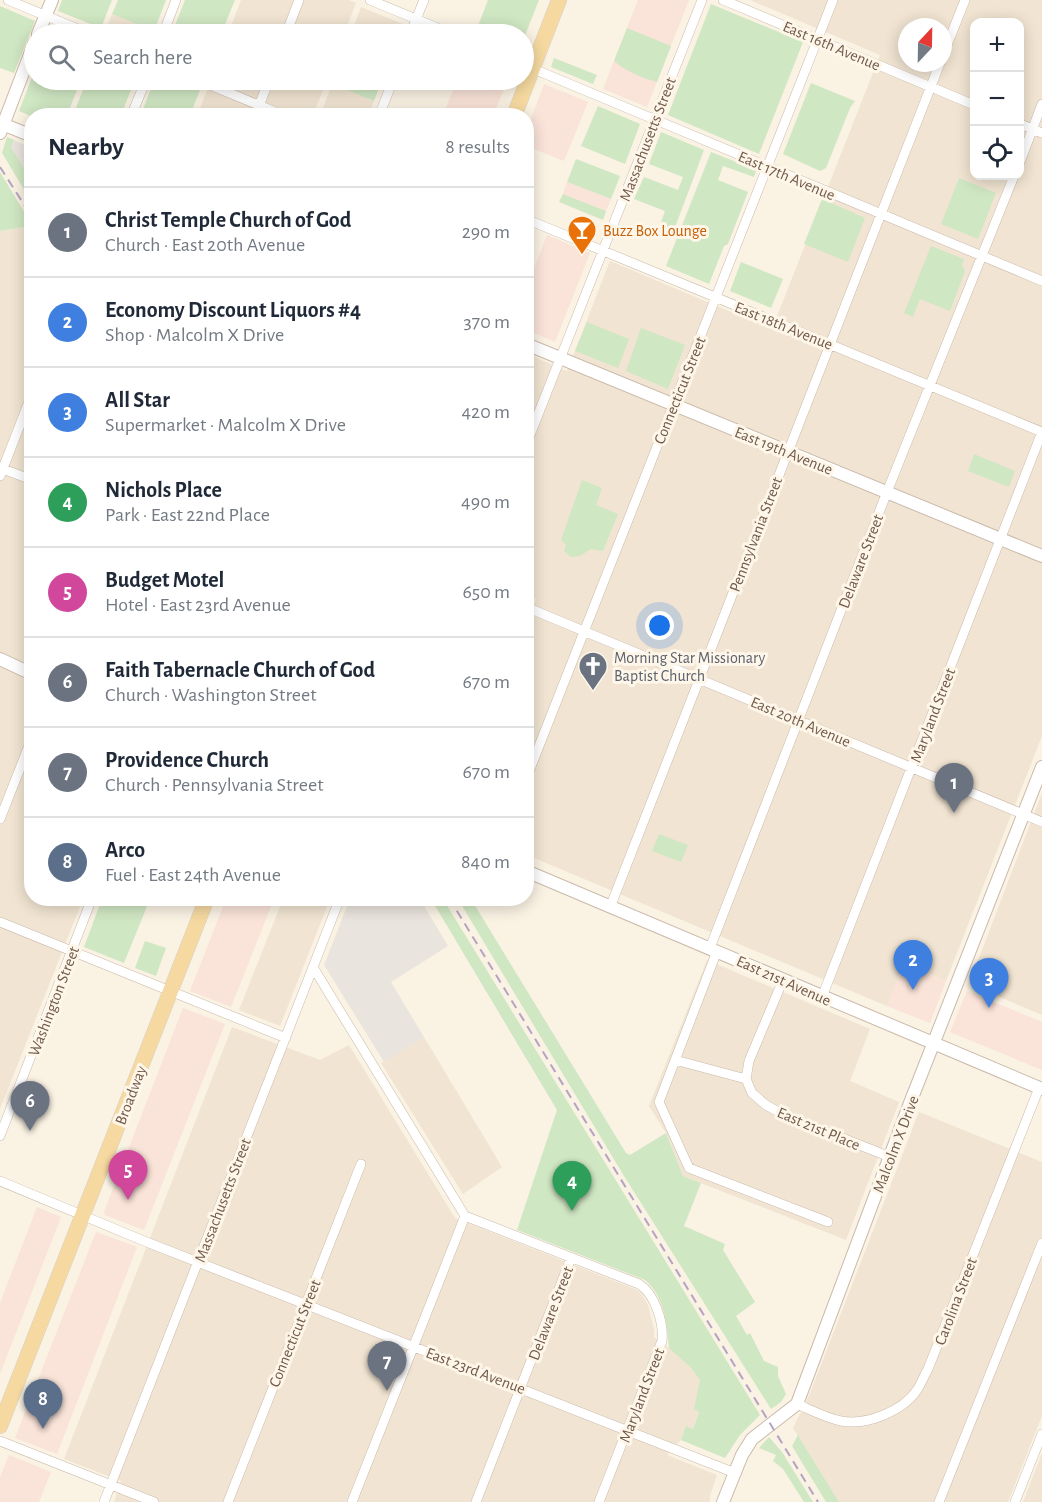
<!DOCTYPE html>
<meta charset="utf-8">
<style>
:root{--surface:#fff;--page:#f6f6f7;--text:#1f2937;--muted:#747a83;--line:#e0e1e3;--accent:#dc7651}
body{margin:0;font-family:"Alegreya Sans",sans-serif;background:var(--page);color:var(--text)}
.controls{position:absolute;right:18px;top:18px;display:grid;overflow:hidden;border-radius:12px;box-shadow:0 3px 15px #0003}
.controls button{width:54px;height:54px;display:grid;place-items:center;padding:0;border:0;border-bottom:2px solid var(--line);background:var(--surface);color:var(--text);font:30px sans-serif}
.compass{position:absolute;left:898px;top:18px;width:54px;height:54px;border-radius:50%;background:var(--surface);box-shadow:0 3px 15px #0003;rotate:22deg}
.you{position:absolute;left:660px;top:626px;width:21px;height:21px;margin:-15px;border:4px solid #fff;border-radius:50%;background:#1a73e8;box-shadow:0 0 0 9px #1a73e833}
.badge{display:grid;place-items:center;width:39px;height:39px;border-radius:50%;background:var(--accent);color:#fff;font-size:20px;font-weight:700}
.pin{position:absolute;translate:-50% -50px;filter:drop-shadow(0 2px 3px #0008)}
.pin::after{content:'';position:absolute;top:32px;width:21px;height:18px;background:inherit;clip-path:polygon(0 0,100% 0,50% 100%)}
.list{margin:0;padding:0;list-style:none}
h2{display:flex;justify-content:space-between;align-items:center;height:78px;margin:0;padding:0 24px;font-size:26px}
h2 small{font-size:20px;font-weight:400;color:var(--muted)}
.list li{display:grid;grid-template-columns:39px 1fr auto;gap:18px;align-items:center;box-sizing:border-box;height:90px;padding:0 24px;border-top:2px solid var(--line)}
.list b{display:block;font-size:22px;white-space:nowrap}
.list p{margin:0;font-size:20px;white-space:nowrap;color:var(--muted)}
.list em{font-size:20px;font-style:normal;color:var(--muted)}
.icon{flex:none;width:33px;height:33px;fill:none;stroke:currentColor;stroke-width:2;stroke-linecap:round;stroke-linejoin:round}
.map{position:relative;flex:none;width:1042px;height:1502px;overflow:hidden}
.search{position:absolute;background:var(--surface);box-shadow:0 3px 15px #0003;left:24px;top:24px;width:510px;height:66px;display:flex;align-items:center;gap:15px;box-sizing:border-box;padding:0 21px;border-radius:33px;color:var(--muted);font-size:22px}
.panel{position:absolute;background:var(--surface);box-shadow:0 3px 15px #0003;left:24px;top:108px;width:510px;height:798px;border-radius:24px}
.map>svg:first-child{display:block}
</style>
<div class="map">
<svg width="1042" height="1502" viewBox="0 0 1042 1502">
<rect width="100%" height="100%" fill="#faf2e3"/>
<path fill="#f1e4d2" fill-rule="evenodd" d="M241 0H349L356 3 344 34H228Z
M750 0H1042V736L946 981 904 964 887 1006 527 855 526 623 536 599 526 595 527 354 567 371 610 261 772 329 880 55ZM974 22H1020V176H974ZM907 27H943V63H907Z
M361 7 403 24 399 34H351Z
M112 14 154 31 152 34H115L106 30Z
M211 80H327L313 115 197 116Z
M332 84 374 101 368 115 320 116Z
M31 226 32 898 83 899 0 1109V231Z
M1042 793V1015L969 984Z
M283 899H330L280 1026 239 1010Z
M707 960 870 1029 850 1081 899 1102 846 1240 683 1176 666 1133 649 1106Z
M232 1027 320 1060 349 1045 455 1218 635 1289 641 1293 648 1305 654 1329V1337L673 1351 691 1368 700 1380 698 1394 699 1411 693 1429 686 1427 681 1440 667 1455 717 1475 710 1495V1502H114L121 1481 64 1459Z
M424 1037 502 1167 463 1194 381 1063Z
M919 1112 1042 1162V1416L1008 1502H839L793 1428 809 1396Z
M1042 1453V1502H1023Z"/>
<path fill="#fae3d8" d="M638 0H689L647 107 603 89Z
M457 80H508L493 115H443Z
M544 84 588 102 564 161 527 146V130Z
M567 182 611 199 606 211 563 194Z
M547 235 590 253 555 342 527 330V287Z
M226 899H274L231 1007 190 991Z
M904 964 946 981 930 1023 887 1006Z
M967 991 1042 1022V1070L950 1032Z
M183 1008 225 1024 144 1230 105 1215 104 1212Z
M37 1207 61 1217 0 1374V1303Z
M96 1232 137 1247 57 1454 15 1438Z
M9 1455 51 1472 39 1502H0V1477Z"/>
<path fill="#eae4de" d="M14 140 31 148V180L11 147Z
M350 899H420L448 946 391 982 424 1037 384 1062 324 965Z"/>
<path fill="#d0e7c3" d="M62 0H112L101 28 58 11Z
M118 0H166L154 31 112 14Z
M185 0H235L221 34 172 33Z
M488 0H539L524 38V34H475Z
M711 4 803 42 759 154 668 115Z
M0 6 35 21 14 73 0 68Z
M627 28 671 46 657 82C642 78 625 71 614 61Z
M554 58 597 75 593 84 551 67Z
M34 72V80H81L67 115 31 116 19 111Z
M87 80H135L121 115H73Z
M154 80H175L200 90 190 115H141Z
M333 80H382L374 101 332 84Z
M811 83 855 101 850 108 826 168 820 171 783 154Z
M598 106 640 124 625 164 581 146Z
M661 132 704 150 674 230 660 225 665 211 634 199 644 177 678 190 683 177 649 164Z
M7 137 14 140 11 147 31 180V201L2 153Z
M711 152 756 170 754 177 723 166 718 180 748 192 728 244 724 246 709 284 666 266Z
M576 159 620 176 611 199 567 182Z
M0 172 31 223V226L0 231Z
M959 178 996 193 978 239 941 224Z
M563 194 606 211 603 220 559 202Z
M822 199 865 218 848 262 804 244Z
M931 246 964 259 962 265 965 271 950 311 920 299 913 317 904 313Z
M741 262 783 279 771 308 730 291Z
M587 322 629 339 618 368 575 351Z
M641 328 685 345 668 389 626 371Z
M974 454 1015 471 1009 487 968 471Z
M582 480 602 488 596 505 618 514 603 551 591 549 580 556 571 557 564 551 566 545 561 540Z
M659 834 688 845 681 862 652 851Z
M102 899H150L124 963 84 947Z
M431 899H443L760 1415 740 1435 725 1458 681 1440 686 1426 693 1429 699 1412 694 1409 700 1380 691 1368 669 1348C667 1325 665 1297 645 1280L517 1230 557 1110Z
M458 899H471L626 1153 630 1155 666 1133 683 1176 701 1183 684 1226 725 1244 723 1250 755 1302 736 1316 747 1335 750 1333 764 1361 778 1367V1376L786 1394 781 1402 771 1409 624 1176Z
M145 941 166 948 156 976 135 968Z
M798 1435 802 1442 839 1502H826L792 1446Z
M769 1437 782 1452 813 1502H804L783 1469 773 1461 776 1455 759 1448Z"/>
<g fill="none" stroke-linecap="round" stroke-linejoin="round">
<g stroke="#cabaab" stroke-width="10">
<path id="minor" d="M8 0 90 34
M370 0 452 34
M723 0 974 105
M163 34 176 0
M286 34 299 0
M410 34 424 0
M943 55 965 0
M524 65 1042 281
M198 80 285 116
M131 116 146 80
M255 116 269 80
M379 116 393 80
M1020 124 1042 133
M1020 162 1042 104
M526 219 1042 432
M526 445 702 0
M3 469 32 480
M0 476 32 394
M526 607 1042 822
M526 779 833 0
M0 819 32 738
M611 905 940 63
M0 922 286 1038
M710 948 887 492 1014 176
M717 951 659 1102 689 1168 828 1222
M313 967 465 1216
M783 980 749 1061 746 1079 752 1093 766 1105 784 1115 890 1157
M822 997 1042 432
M675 1060 746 1079
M0 1136 92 898
M0 1181 144 1241 735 1473
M465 1216 639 1284C655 1294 664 1323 662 1341L599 1502
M797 1404C811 1410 826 1418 841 1421 866 1426 903 1411 917 1390 921 1384 924 1376 928 1369L1039 1088
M0 1441 154 1502
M104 1502 340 898
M228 1502 361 1164
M352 1502 465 1216
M476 1502 571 1258
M939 1502 1042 1243
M1015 1502 1042 1434"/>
</g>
<g stroke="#cabaab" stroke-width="14">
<path id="tertiary" d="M38 34 52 0
M0 123 32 136
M0 133 34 44
M526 344 1042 556
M0 659 32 674
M526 871 1042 1089
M723 1502 742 1455 752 1439 797 1404 910 1103 1042 767"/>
</g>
<g stroke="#d7d1cd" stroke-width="16">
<path id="primary" d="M514 116 559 0
M0 1426 207 898"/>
</g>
<use href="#minor" stroke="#fff" stroke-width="9"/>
<use href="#tertiary" stroke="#fff" stroke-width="12"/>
<use href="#primary" stroke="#f5d9a0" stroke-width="15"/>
<path stroke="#b5a3c2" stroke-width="2" stroke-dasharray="9 6" stroke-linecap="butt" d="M0 167 32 217
M449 898 818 1502"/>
</g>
<defs>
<g id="bar-pin" transform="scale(1.5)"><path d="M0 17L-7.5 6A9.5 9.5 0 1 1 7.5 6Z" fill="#e8710a" stroke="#fef6e9"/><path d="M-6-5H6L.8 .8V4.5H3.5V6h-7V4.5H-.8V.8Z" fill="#fff"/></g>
<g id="church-pin" transform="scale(1.5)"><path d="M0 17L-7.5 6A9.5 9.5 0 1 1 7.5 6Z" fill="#6b7280" stroke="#fef6e9"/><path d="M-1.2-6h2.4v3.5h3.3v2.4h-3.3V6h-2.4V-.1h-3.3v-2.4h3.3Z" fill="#fff"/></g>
</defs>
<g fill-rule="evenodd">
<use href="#bar-pin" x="582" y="230"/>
<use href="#church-pin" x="593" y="666"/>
</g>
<g text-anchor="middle" stroke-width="6" stroke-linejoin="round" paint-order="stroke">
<g font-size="16" fill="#705a4b" stroke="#fef6e9">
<text transform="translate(832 45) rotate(23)" y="6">East 16th Avenue</text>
<text transform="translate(647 139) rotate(-69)" y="6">Massachusetts Street</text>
<text transform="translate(787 175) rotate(23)" y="6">East 17th Avenue</text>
<text transform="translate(784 325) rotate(22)" y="6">East 18th Avenue</text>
<text transform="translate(679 390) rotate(-68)" y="6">Connecticut Street</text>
<text transform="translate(784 450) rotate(22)" y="6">East 19th Avenue</text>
<text transform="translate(755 534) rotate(-69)" y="6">Pennsylvania Street</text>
<text transform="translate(860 561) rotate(-69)" y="6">Delaware Street</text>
<text transform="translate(932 715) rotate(-69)" y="6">Maryland Street</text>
<text transform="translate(801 721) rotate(23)" y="6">East 20th Avenue</text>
<text transform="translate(784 980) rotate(24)" y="6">East 21st Avenue</text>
<text transform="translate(53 1001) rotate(-69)" y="6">Washington Street</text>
<text transform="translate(130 1095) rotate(-69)" y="6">Broadway</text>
<text transform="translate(819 1128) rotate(23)" y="6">East 21st Place</text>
<text transform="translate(895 1144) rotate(-69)" y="6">Malcolm X Drive</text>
<text transform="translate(222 1200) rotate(-69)" y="6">Massachusetts Street</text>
<text transform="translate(955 1301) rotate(-69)" y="6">Carolina Street</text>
<text transform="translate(550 1313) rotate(-69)" y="6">Delaware Street</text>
<text transform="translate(294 1333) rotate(-68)" y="6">Connecticut Street</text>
<text transform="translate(476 1370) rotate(21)" y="6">East 23rd Avenue</text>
<text transform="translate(641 1395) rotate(-69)" y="6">Maryland Street</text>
</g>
<g font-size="16" fill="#c56008" stroke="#fef6e9" text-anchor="start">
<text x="603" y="236">Buzz Box Lounge</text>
</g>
<g font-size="16" fill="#5b616d" stroke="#fef6e9" text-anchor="start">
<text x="614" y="663">Morning Star Missionary<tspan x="614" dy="18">Baptist Church</tspan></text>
</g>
</g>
</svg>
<div class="controls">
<button>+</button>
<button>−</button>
<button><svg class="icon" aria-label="locate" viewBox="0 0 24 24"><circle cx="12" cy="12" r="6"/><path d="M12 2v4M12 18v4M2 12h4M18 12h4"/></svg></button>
</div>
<svg class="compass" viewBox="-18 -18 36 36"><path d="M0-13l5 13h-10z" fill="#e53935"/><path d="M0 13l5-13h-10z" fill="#747a83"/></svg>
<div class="you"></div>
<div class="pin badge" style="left:954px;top:813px;background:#6b7280">1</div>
<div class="pin badge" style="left:913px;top:990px;background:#3f7fe0">2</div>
<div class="pin badge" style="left:989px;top:1008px;background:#3f7fe0">3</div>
<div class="pin badge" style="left:572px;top:1211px;background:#2e9e5b">4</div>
<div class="pin badge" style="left:128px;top:1200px;background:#d1479c">5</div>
<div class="pin badge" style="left:30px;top:1131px;background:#6b7280">6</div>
<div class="pin badge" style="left:387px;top:1391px;background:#6b7280">7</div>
<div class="pin badge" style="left:43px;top:1429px;background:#5c6f8a">8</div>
<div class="search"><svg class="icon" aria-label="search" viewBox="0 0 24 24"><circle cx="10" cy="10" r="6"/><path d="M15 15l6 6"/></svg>Search here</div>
<section class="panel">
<h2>Nearby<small>8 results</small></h2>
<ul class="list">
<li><span class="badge" style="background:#6b7280">1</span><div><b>Christ Temple Church of God</b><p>Church · East 20th Avenue</p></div><em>290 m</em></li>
<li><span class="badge" style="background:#3f7fe0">2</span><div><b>Economy Discount Liquors #4</b><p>Shop · Malcolm X Drive</p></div><em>370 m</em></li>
<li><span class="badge" style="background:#3f7fe0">3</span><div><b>All Star</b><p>Supermarket · Malcolm X Drive</p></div><em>420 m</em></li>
<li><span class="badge" style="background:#2e9e5b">4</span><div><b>Nichols Place</b><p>Park · East 22nd Place</p></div><em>490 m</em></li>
<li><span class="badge" style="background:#d1479c">5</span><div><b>Budget Motel</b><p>Hotel · East 23rd Avenue</p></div><em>650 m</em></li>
<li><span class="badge" style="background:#6b7280">6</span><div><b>Faith Tabernacle Church of God</b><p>Church · Washington Street</p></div><em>670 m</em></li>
<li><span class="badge" style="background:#6b7280">7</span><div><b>Providence Church</b><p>Church · Pennsylvania Street</p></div><em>670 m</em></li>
<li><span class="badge" style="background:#5c6f8a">8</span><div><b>Arco</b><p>Fuel · East 24th Avenue</p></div><em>840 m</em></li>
</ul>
</section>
</div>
